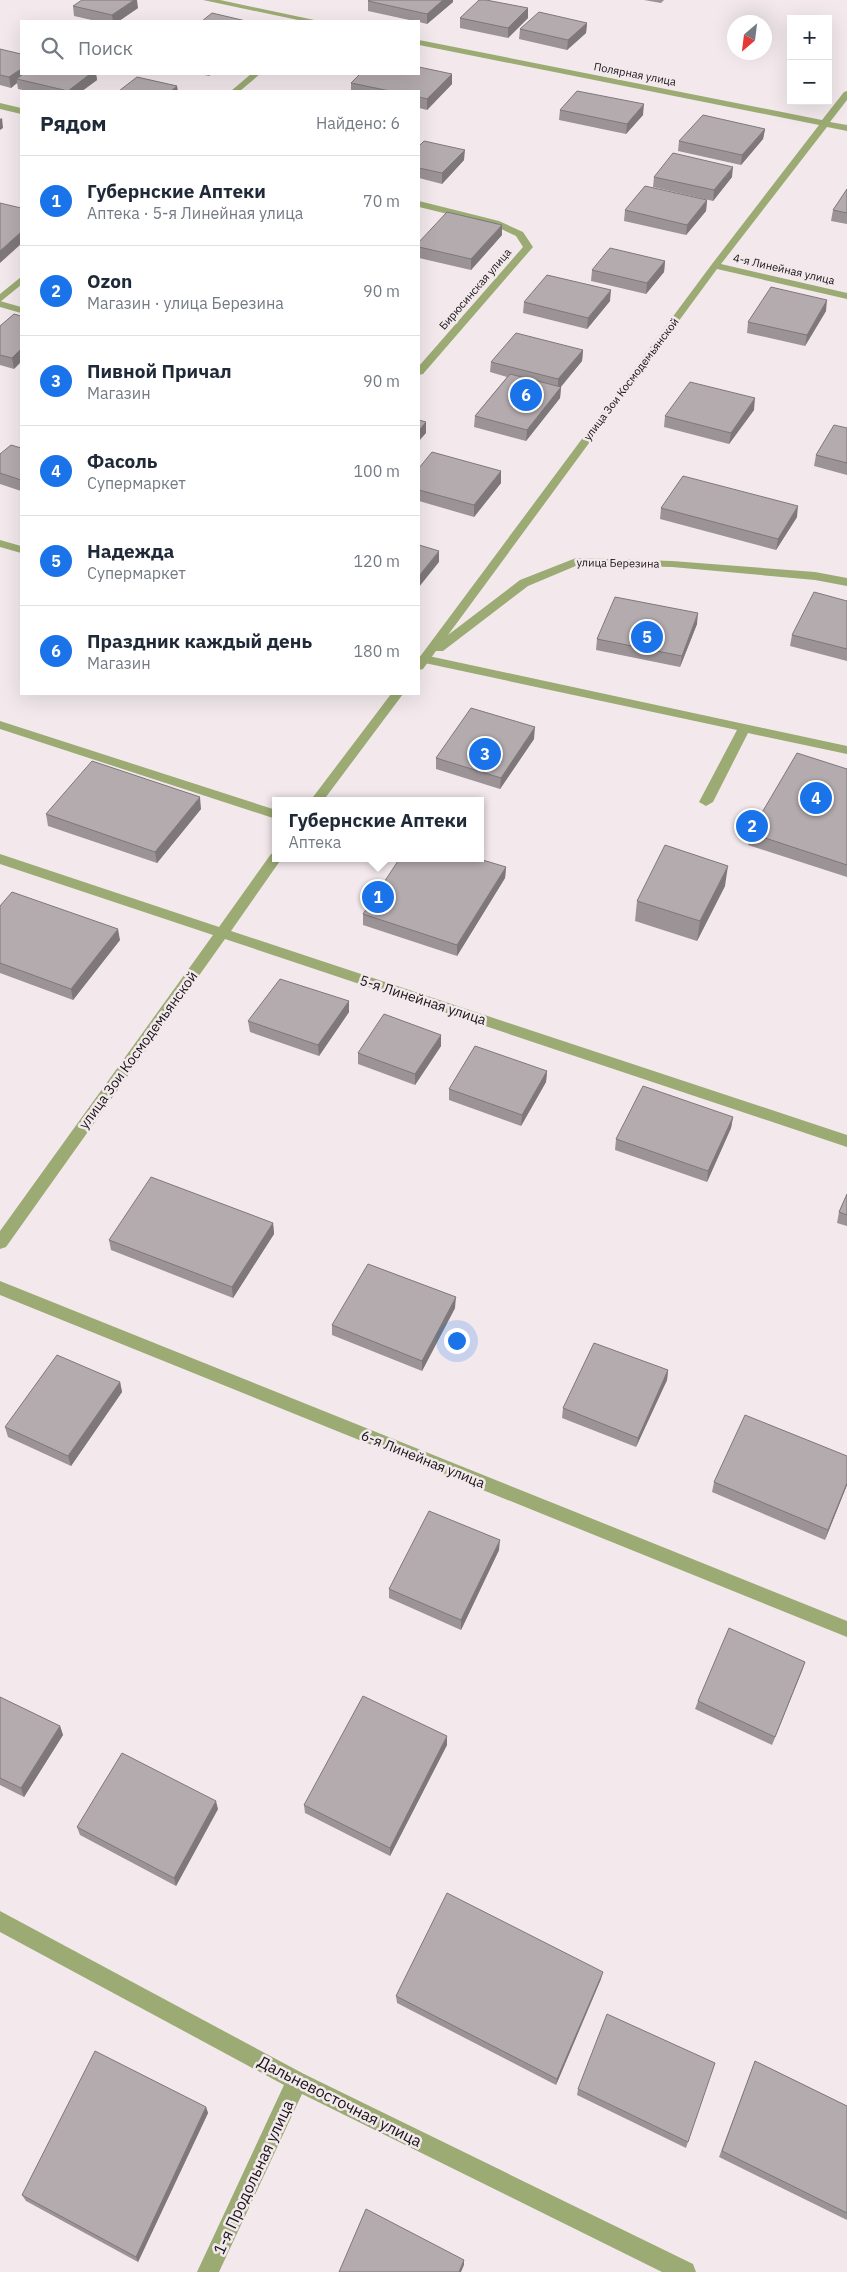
<!DOCTYPE html>
<html lang="ru">
<meta charset="utf-8">
<style>
:root{--surface:#fff;--page:#f2f2f3;--text:#1f2937;--muted:#747a83;--line:#e0e1e3;--accent:#1a73e8}
body{margin:0;font-family:"IBM Plex Sans",sans-serif;background:var(--page);color:var(--text)}
.controls{position:absolute;right:15px;top:15px;display:grid;overflow:hidden;border-radius:0px;box-shadow:0 5px 20px #0002}
.controls button{width:45px;height:45px;display:grid;place-items:center;padding:0;border:0;border-bottom:1px solid var(--line);background:var(--surface);color:var(--text);font:25px sans-serif}
.compass{position:absolute;left:727px;top:15px;width:45px;height:45px;border-radius:50%;background:var(--surface);box-shadow:0 5px 20px #0002;rotate:208deg}
.you{position:absolute;left:456px;top:1340px;width:18px;height:18px;margin:-12px;border:4px solid #fff;border-radius:50%;background:#1a73e8;box-shadow:0 0 0 8px #1a73e833}
.badge{display:grid;place-items:center;width:32px;height:32px;border-radius:50%;background:var(--accent);color:#fff;font-size:16px;font-weight:700}
.pin{position:absolute;translate:-50% -50%;border:2px solid #fff;box-shadow:0 1px 5px #0006}
.popup{position:absolute;left:272px;top:797px;width:212px;height:65px;box-sizing:border-box;display:grid;place-content:center;border-radius:0px;background:var(--surface);filter:drop-shadow(0 1px 4px #0005);font-size:16px;white-space:nowrap;color:var(--muted)}
.popup b{font-size:19px;color:var(--text)}
.popup::after{content:'';position:absolute;left:50%;top:100%;margin-left:-10px;border:10px solid transparent;border-top-color:var(--surface)}
.list{margin:0;padding:0;list-style:none}
h2{display:flex;justify-content:space-between;align-items:center;height:65px;margin:0;padding:0 20px;font-size:21px}
h2 small{font-size:16px;font-weight:400;color:var(--muted)}
.list li{display:grid;grid-template-columns:32px 1fr auto;gap:15px;align-items:center;box-sizing:border-box;height:90px;padding:0 20px;border-top:1px solid var(--line)}
.list b{display:block;font-size:19px;white-space:nowrap}
.list p{margin:0;font-size:16px;white-space:nowrap;color:var(--muted)}
.list em{font-size:16px;font-style:normal;color:var(--muted)}
.icon{flex:none;width:28px;height:28px;fill:none;stroke:currentColor;stroke-width:2;stroke-linecap:round;stroke-linejoin:round}
.map{position:relative;flex:none;width:847px;height:2272px;overflow:hidden}
.search{position:absolute;background:var(--surface);box-shadow:0 5px 20px #0002;left:20px;top:20px;width:400px;height:55px;display:flex;align-items:center;gap:12px;box-sizing:border-box;padding:0 18px;border-radius:0px;color:var(--muted);font-size:19px}
.panel{position:absolute;background:var(--surface);box-shadow:0 5px 20px #0002;left:20px;top:90px;width:400px;height:605px;border-radius:0px}
.map>svg:first-child{display:block}
</style>
<div class="map">
<svg width="847" height="2272" viewBox="0 0 847 2272">
<rect width="100%" height="100%" fill="#f3e9ed"/>
<g fill="none" stroke-linecap="round" stroke-linejoin="round">
<path fill="#9bab73" fill-rule="evenodd" d="M21 277V285L0 302V294Z
M424 655 847 746V754L748 733 713 802 706 806 699 802 737 730 420 662V656Z
M0 721 276 810V819L0 729Z"/>
<path fill="#9bab73" fill-rule="evenodd" d="M203 0H220L319 21H303Z
M419 40 822 120 844 92 847 91V100L830 122 847 125V131L827 127 721 264 847 293V299L717 269 448 635 520 580 576 558 672 561 815 572 847 578V586L815 580 672 567 578 565 528 586 443 651H436L423 669 419 670V658L712 264 819 125 419 45Z
M251 74H260L240 91H231Z
M0 103 21 108V114L0 109Z
M419 201 499 221 523 232 533 247 423 374 419 375V366L523 247 516 236 493 225 419 207Z
M0 301 21 307V313L0 307Z
M0 540 21 546V553L0 547Z
M391 694H403L323 801H310Z
M276 853V858H282L231 931 847 1135V1147L225 939 6 1247 0 1249V1231L213 935 0 864V854L219 927 271 854Z
M0 1281 847 1621V1637L0 1295Z
M0 1911 304 2074 693 2264 696 2272H662L302 2094 219 2272H197L284 2085 0 1932Z"/>
</g>
<path fill="#9b9396" d="M369 0H453V2L427 24 419 22V21H414L368 11V1Z
M644 0H664L661 3Z
M73 6 138 8 119 21H96L74 16Z
M528 8V18L508 38 460 28V18Z
M587 23 586 33 567 50 519 39 520 29Z
M0 49 21 74H96L97 80 82 91H28L18 89 17 83 11 88 0 85Z
M200 74H212L209 76Z
M351 83 452 84 427 110 419 108V91H351Z
M560 110 643 115 626 134 559 120Z
M765 129 763 139 741 165 678 151 679 141Z
M419 146 464 160 442 184 419 178Z
M654 177H732L713 201 653 187Z
M847 189V224L831 221 833 210Z
M707 200 706 211 686 235 624 221 625 210Z
M502 235 471 270 419 258V242Z
M665 261 664 272 646 294 591 281 592 270Z
M610 301 587 329 523 313 524 302Z
M826 311 805 346 747 333 748 322Z
M14 314V369L0 365V326Z
M583 350 582 361 561 387 560 398 526 441 474 427 475 416 507 377 490 372 491 362Z
M754 410 729 444 664 427 665 416Z
M847 428V475L814 466 816 455Z
M21 448V491L0 484V454Z
M419 468 501 483 474 517 419 501Z
M661 508 797 517 776 550 660 519Z
M847 601V661L790 646 792 635Z
M697 624 680 667 596 650 597 639Z
M534 739 500 789 436 769V758Z
M847 769V877L748 845 750 833Z
M201 809 157 863 48 826 46 814Z
M506 867 505 878 457 956 363 925V914Z
M725 886 697 941 635 921 637 901Z
M0 906 120 940 73 1000 0 973Z
M349 1001V1012L319 1056 250 1032 248 1021Z
M441 1046 415 1085 358 1064V1053Z
M547 1071 546 1082 521 1126 449 1100V1089Z
M733 1117 731 1128 707 1182 615 1150 616 1139Z
M847 1194V1226L837 1223 839 1212Z
M273 1223 274 1234 233 1298 111 1250 109 1240Z
M455 1308 422 1371 332 1335V1325Z
M668 1370 667 1380 636 1447 562 1418 563 1408Z
M120 1382 122 1392 71 1466 8 1437 5 1427Z
M714 1482 847 1485 825 1540 712 1492Z
M499 1550 461 1630 389 1598V1589Z
M805 1662 772 1745 695 1709 698 1701Z
M0 1697 60 1726 63 1735 24 1797 0 1785Z
M447 1745 390 1856 305 1813 304 1805Z
M218 1809 176 1886 80 1835 77 1827Z
M601 1979 556 2085 397 2003 396 1996Z
M755 2061 847 2106V2220L719 2157Z
M578 2089 688 2142 686 2148 577 2095Z
M206 2107 208 2113 138 2262 26 2201 22 2195Z"/>
<path fill="#7e787a" d="M134 0H137L138 8 119 21H113L112 15Z
M443 0H453V2L427 24V14Z
M528 8V18L508 38V28Z
M587 23 586 33 567 50 568 40Z
M21 69V74H30L17 79V83L11 88 9 77Z
M90 74H96L97 80 82 91H68Z
M452 74V84L427 110V99Z
M177 86 178 91H171Z
M644 104 643 115 626 134 627 124Z
M2 118 3 128 0 130V119Z
M765 129 763 139 741 165 742 155Z
M465 150 464 160 442 184V173Z
M733 167 732 177 713 201 714 190Z
M707 200 706 211 686 235 687 225Z
M502 225V235L471 270V259Z
M21 232V244L0 263V251Z
M665 261 664 272 646 294 647 283Z
M611 290 610 301 587 329 588 318Z
M827 300 826 311 805 346 807 335Z
M21 349V362L14 369 12 358Z
M583 350 582 361 558 390V379Z
M561 387 560 398 526 441 527 430Z
M755 398 754 410 729 444 731 433Z
M426 422V433L419 441V430Z
M501 471V483L474 517V505Z
M798 506 797 517 776 550 778 539Z
M439 551V562L419 587V576Z
M698 613 697 624 680 667 682 656Z
M535 727 534 739 500 789 501 778Z
M200 797 201 809 157 863 155 852Z
M728 866 725 886 697 941 700 921Z
M506 867 505 878 457 956V945Z
M118 929 120 940 73 1000 71 989Z
M349 1001V1012L319 1056 318 1045Z
M441 1035V1046L415 1085V1074Z
M547 1071 546 1082 521 1126 522 1115Z
M733 1117 731 1128 707 1182 708 1171Z
M273 1223 274 1234 233 1298 232 1287Z
M456 1297 455 1308 422 1371V1361Z
M668 1370 667 1380 636 1447 638 1438Z
M120 1382 122 1392 71 1466 68 1456Z
M847 1483V1485L825 1540 828 1530Z
M500 1540 499 1550 461 1630V1620Z
M805 1662 802 1671 772 1745 775 1737Z
M60 1726 63 1735 24 1797 21 1788Z
M447 1736V1745L390 1856V1848Z
M216 1801 218 1809 176 1886 174 1878Z
M603 1972 601 1979 556 2085 557 2079Z
M206 2107 208 2113 138 2262 136 2257Z
M464 2260V2265L461 2272H459Z"/>
<path fill="#b4abae" stroke="#7e787a" d="M82 0H134L112 15 73 6Z
M369 0H443L427 14 368 1Z
M479 0H486L528 8 508 28 460 18Z
M539 12 587 23 568 40 520 29Z
M212 13 246 21H202Z
M0 49 21 54V69L9 77 0 75Z
M419 67 452 74 427 99 419 97V91H390L351 83 360 74H419Z
M23 74H90L68 91 17 79Z
M137 77 177 86 171 91H119Z
M577 91 644 104 627 124 560 110Z
M703 115 765 129 742 155 679 141Z
M424 141 465 150 442 173 419 168V146Z
M673 153 733 167 714 190 654 177Z
M645 186 707 200 687 225 625 210Z
M847 189V213L833 210Z
M0 203 21 208V232L0 251Z
M447 212 502 225 471 259 419 247V242Z
M610 248 665 261 647 283 592 270Z
M547 275 611 290 588 318 524 302Z
M771 287 827 300 807 335 748 322Z
M14 314 21 316V349L12 358 0 355V326Z
M516 333 583 350 558 379 491 362Z
M510 374 561 387 527 430 475 416Z
M690 382 755 398 731 433 665 416Z
M419 420 426 422 419 430Z
M834 425 847 428V463L816 455Z
M11 445 21 448V480L0 473V454Z
M432 452 501 471 474 505 419 490V468Z
M683 476 798 506 778 539 661 508Z
M419 545 439 551 419 576Z
M814 592 847 601V649L792 635Z
M615 597 698 613 682 656 597 639Z
M471 708 535 727 501 778 436 758Z
M797 753 847 769V865L750 833Z
M92 761 200 797 155 852 46 814Z
M665 845 728 866 700 921 637 901Z
M400 858H476L506 867 457 945 363 914Z
M12 892 118 929 71 989 0 963V906Z
M280 979 349 1001 318 1045 248 1021Z
M384 1014 441 1035 415 1074 358 1053Z
M475 1046 547 1071 522 1115 449 1089Z
M643 1086 733 1117 708 1171 616 1139Z
M151 1177 273 1223 232 1287 109 1240Z
M847 1194V1215L839 1212Z
M368 1264 456 1297 422 1361 332 1325Z
M594 1343 668 1370 638 1438 563 1408Z
M57 1355 120 1382 68 1456 5 1427Z
M745 1415 847 1456V1483L828 1530 714 1482Z
M429 1511 500 1540 461 1620 389 1589Z
M729 1628 805 1662 775 1737 698 1701Z
M363 1696 447 1736 390 1848 304 1805Z
M0 1697 60 1726 21 1788 0 1778Z
M122 1753 216 1801 174 1878 77 1827Z
M447 1893 603 1972 557 2079 396 1996Z
M607 2014 715 2063 688 2142 578 2089Z
M95 2051 206 2107 136 2257 22 2195Z
M755 2061 847 2106V2213L722 2151Z
M366 2209 464 2260 459 2272H339Z"/>
<g text-anchor="middle" stroke-width="5" stroke-linejoin="round" paint-order="stroke">
<g font-size="11" fill="#171415" stroke="#f3e9ed">
<text transform="translate(635 74) rotate(11)" y="4">Полярная улица</text>
<text transform="translate(784 269) rotate(13)" y="4">4-я Линейная улица</text>
<text transform="translate(475 289) rotate(-49)" y="4">Бирюсинская улица</text>
<text transform="translate(631 379) rotate(-53)" y="4">улица Зои Космодемьянской</text>
<text transform="translate(618 563) rotate(1)" y="4">улица Березина</text>
</g>
<g font-size="14" fill="#171415" stroke="#f3e9ed">
<text transform="translate(423 1000) rotate(18)" y="5">5-я Линейная улица</text>
<text transform="translate(138 1050) rotate(-54)" y="5">улица Зои Космодемьянской</text>
<text transform="translate(423 1459) rotate(22)" y="5">6-я Линейная улица</text>
</g>
<g font-size="16" fill="#171415" stroke="#f3e9ed">
<text transform="translate(340 2101) rotate(27)" y="6">Дальневосточная улица</text>
<text transform="translate(253 2177) rotate(-65)" y="6">1-я Продольная улица</text>
</g>
</g>
</svg>
<div class="controls">
<button>+</button>
<button>−</button>
</div>
<svg class="compass" viewBox="-18 -18 36 36"><path d="M0-13l5 13h-10z" fill="#e53935"/><path d="M0 13l5-13h-10z" fill="#747a83"/></svg>
<div class="you"></div>
<div class="pin badge" style="left:378px;top:897px">1</div>
<div class="popup"><b>Губернские Аптеки</b>Аптека</div>
<div class="pin badge" style="left:752px;top:826px">2</div>
<div class="pin badge" style="left:485px;top:754px">3</div>
<div class="pin badge" style="left:816px;top:798px">4</div>
<div class="pin badge" style="left:647px;top:637px">5</div>
<div class="pin badge" style="left:526px;top:395px">6</div>
<div class="search"><svg class="icon" aria-label="search" viewBox="0 0 24 24"><circle cx="10" cy="10" r="6"/><path d="M15 15l6 6"/></svg>Поиск</div>
<section class="panel">
<h2>Рядом<small>Найдено: 6</small></h2>
<ul class="list">
<li><span class="badge">1</span><div><b>Губернские Аптеки</b><p>Аптека · 5-я Линейная улица</p></div><em>70 m</em></li>
<li><span class="badge">2</span><div><b>Ozon</b><p>Магазин · улица Березина</p></div><em>90 m</em></li>
<li><span class="badge">3</span><div><b>Пивной Причал</b><p>Магазин</p></div><em>90 m</em></li>
<li><span class="badge">4</span><div><b>Фасоль</b><p>Супермаркет</p></div><em>100 m</em></li>
<li><span class="badge">5</span><div><b>Надежда</b><p>Супермаркет</p></div><em>120 m</em></li>
<li><span class="badge">6</span><div><b>Праздник каждый день</b><p>Магазин</p></div><em>180 m</em></li>
</ul>
</section>
</div>
